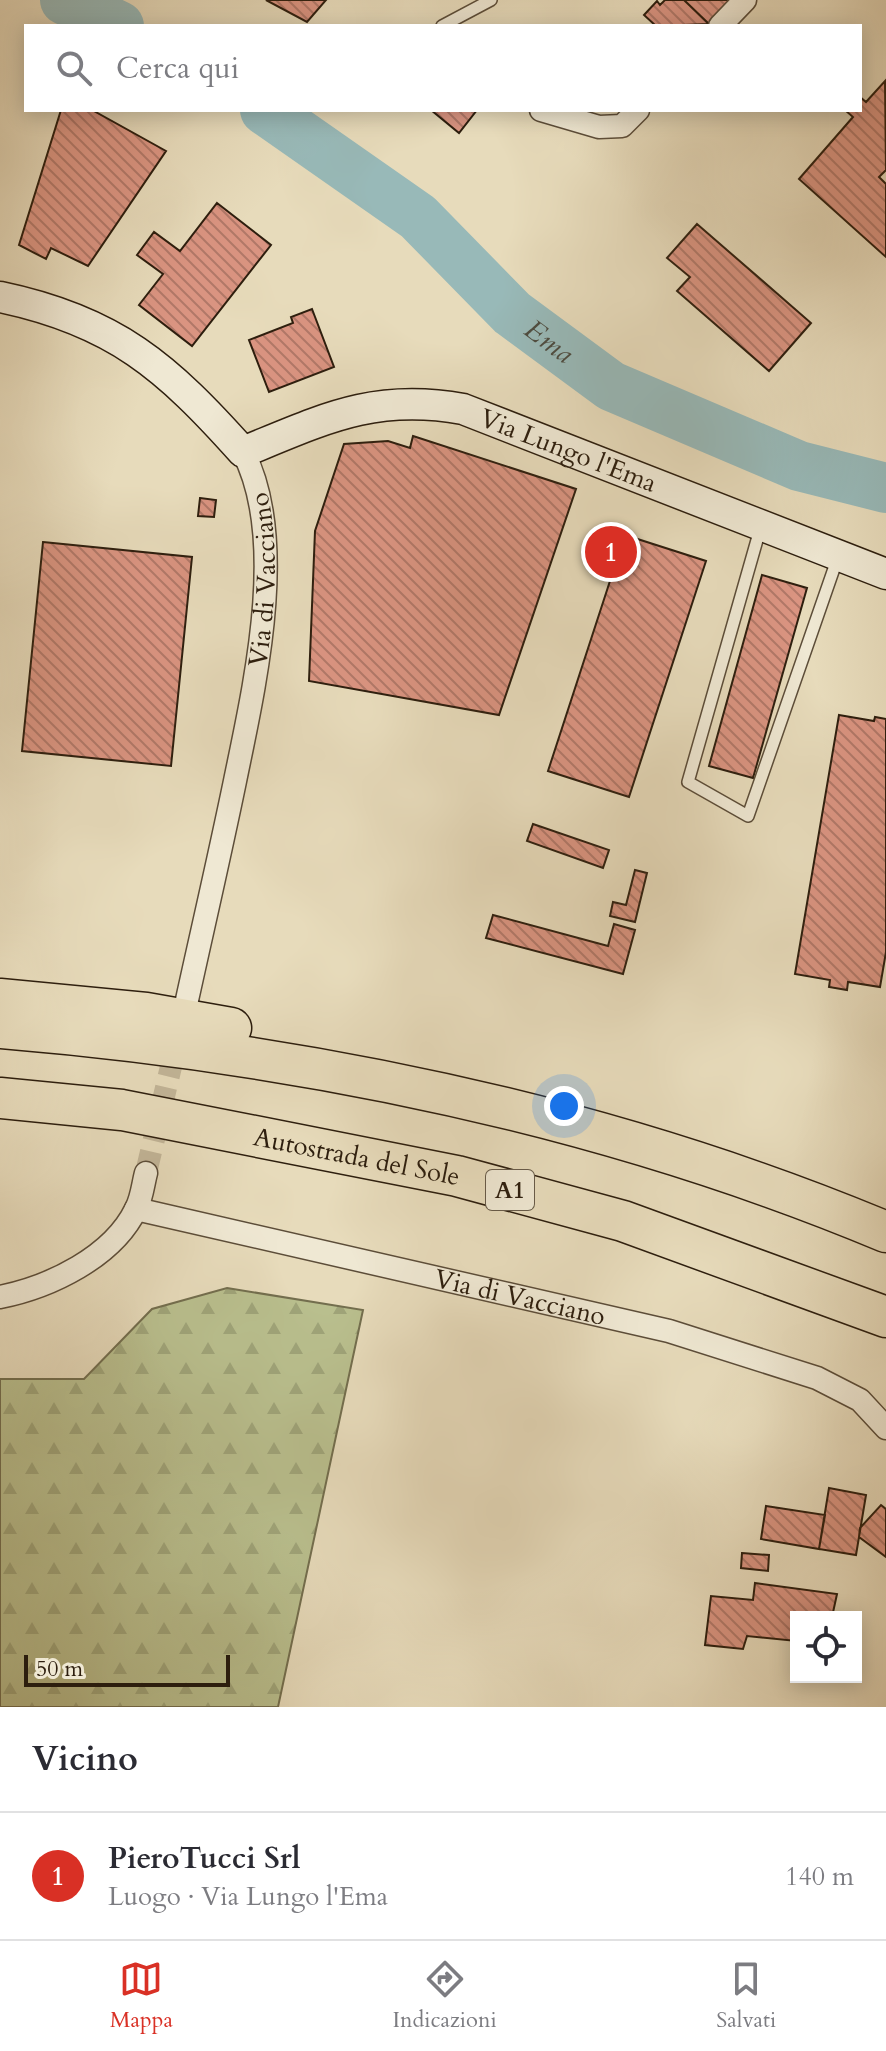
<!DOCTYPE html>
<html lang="it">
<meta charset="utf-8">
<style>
:root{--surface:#fff;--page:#f7f7f7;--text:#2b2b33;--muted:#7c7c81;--line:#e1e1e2;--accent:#d93025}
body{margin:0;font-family:Cardo,serif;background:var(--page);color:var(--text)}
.controls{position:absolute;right:24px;bottom:24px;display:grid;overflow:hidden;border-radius:0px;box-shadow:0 4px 20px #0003}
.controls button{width:72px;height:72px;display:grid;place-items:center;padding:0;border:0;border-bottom:2px solid var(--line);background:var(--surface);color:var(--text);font:40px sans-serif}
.scale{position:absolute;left:24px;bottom:20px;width:206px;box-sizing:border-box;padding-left:8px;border:4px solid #2d1e0e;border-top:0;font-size:22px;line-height:28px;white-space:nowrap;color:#2d1e0e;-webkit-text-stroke:6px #efe8d3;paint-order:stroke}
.you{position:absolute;left:564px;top:1106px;width:28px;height:28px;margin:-20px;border:6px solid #fff;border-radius:50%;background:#1a73e8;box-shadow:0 0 0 12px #1a73e833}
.badge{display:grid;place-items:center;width:52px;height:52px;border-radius:50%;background:var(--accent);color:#fff;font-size:26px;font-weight:700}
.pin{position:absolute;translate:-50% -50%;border:4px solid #fff;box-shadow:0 2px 8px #0006}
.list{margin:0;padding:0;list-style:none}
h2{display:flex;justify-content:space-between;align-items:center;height:104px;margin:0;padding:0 32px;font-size:34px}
h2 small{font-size:26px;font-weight:400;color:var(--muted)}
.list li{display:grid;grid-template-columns:52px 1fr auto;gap:24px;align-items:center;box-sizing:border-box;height:128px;padding:0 32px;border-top:2px solid var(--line)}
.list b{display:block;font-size:30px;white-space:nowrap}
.list p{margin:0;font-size:26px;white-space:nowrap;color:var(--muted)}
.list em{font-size:26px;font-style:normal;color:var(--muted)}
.icon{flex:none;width:44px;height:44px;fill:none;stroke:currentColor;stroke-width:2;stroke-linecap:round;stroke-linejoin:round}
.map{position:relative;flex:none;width:886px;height:1707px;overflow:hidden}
.search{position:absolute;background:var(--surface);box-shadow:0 4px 20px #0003;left:24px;right:24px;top:24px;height:88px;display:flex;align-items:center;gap:20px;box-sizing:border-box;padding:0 28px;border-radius:0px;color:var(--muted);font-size:30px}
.sheet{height:232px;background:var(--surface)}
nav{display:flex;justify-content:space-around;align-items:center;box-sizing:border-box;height:112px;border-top:2px solid var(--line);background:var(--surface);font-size:22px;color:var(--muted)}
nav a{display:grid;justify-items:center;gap:4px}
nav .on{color:var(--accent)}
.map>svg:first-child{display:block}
</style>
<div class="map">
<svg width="886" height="1707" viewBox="0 0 886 1707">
<defs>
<pattern id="forest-firs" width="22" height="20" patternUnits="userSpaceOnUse" patternTransform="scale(2)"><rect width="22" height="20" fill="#b9bf8e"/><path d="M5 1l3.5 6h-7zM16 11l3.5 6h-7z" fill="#9fa479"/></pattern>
<pattern id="building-back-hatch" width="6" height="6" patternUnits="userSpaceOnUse" patternTransform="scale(2)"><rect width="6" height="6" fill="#da9481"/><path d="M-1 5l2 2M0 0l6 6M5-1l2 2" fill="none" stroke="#b17868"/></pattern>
</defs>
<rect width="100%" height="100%" fill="#e7dbbb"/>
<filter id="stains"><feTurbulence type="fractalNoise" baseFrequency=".0025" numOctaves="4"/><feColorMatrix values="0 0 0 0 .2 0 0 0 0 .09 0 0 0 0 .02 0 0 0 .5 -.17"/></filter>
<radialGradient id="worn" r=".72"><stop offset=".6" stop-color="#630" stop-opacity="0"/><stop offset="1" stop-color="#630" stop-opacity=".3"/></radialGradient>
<path fill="url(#forest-firs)" stroke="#736e4e" stroke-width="2" d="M227 1288 363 1310 278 1707H0V1379H84L152 1309Z"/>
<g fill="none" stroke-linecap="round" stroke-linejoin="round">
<g stroke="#98b9b8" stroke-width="50">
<path d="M65 0 119 26"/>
<path id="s1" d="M265 110 418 217 512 313 611 386 799 466 886 488"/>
</g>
</g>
<path fill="url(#building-back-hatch)" stroke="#2d1e0e" stroke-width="2" d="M266 0H326L307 22Z
M665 0H684L709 24 656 26 644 15 657 1 660 5Z
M684 0H732L709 24Z
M885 81 886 170 879 177 886 184V257L799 179 853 117 845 110H860V97L866 102Z
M61 110H92L166 151 88 266 51 248 46 259 19 245Z
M431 110H477L459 133Z
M217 203 271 245 192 346 139 305 163 274 137 255 154 232 180 251Z
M697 224 811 323 769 371 677 291 690 277 667 258Z
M312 309 334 367 269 392 249 340 293 323 291 317Z
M413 436 576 489 499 715 309 681 315 531 344 444 388 441 410 448Z
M200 498 216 500 214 517 198 516Z
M625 535 706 561 629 797 548 771Z
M43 542 192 557 171 766 22 751Z
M762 575 807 588 753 778 709 766Z
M839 715 874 721 875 717 886 719V952L880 987 848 982 847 990 829 987 830 980 795 974Z
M533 824 609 850 603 868 527 841Z
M635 870 647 873 635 922 610 916 613 902 626 905Z
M493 915 608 946 614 924 635 930 623 974 486 938Z
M829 1488 866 1495 856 1555 819 1549Z
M881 1505 886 1509V1557L859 1537 860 1528Z
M766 1506 825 1515 819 1549 761 1539Z
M742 1553 769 1555 768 1571 741 1568Z
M755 1583 837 1594 832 1617H796V1641L747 1636 743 1649 705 1645 711 1596 753 1600Z"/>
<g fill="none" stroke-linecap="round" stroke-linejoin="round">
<path stroke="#c2b598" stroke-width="22" stroke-dasharray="22 11" stroke-linecap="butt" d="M146 1173 177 1041"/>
<g stroke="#5c4d39" stroke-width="14">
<path id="lane" d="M442 26 491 0
M761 526 688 782 748 816 838 557"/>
</g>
<g stroke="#5c4d39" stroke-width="25">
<g id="street">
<path d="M720 26 745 0"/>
<path d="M541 110 599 127 622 126 638 110"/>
<path id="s2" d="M187 1000C203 927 220 854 235 781 254 688 289 540 243 452"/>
<path id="s3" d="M136 1209 669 1331 817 1378 860 1400 886 1428"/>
<path d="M0 1297C50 1287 113 1257 136 1209 142 1198 143 1184 146 1173"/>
</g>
</g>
<g stroke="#2d1e0e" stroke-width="33">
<g id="secondary">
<path id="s4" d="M0 297C115 321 167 367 243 452 324 419 374 393 463 409L886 574"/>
</g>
</g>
<g stroke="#2d1e0e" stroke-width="43">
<g id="highway">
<path d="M0 999 146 1013 231 1028"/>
<path d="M0 1028C301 1053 606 1115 886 1232"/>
<path id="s5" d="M0 1098 122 1110 457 1176 623 1221 886 1317"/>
</g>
</g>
<use href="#lane" stroke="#efe8d3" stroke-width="11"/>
<use href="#street" stroke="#efe8d3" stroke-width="22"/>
<use href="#secondary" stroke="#efe8d3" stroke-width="30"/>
<use href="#highway" stroke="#e7dbbb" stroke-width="40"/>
</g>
<g text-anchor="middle" stroke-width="7" stroke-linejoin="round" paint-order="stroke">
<rect fill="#efe8d3" stroke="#675b49" stroke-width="2" x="486" y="1170" width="48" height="40" rx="6"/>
<g font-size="24" font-weight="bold" fill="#2d1e0e">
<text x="510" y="1198">A1</text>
</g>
<g font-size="26" fill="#2d1e0e" stroke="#efe8d3">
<text dy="9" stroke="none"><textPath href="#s4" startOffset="636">Via Lungo l'Ema</textPath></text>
<text dy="9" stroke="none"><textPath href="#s2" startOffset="428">Via di Vacciano</textPath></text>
<text dy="9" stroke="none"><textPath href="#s5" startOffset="362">Autostrada del Sole</textPath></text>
<text dy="9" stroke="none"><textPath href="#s3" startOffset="394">Via di Vacciano</textPath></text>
</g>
<g font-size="28" font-style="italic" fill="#4d4c41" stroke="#efe8d3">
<text dy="10" stroke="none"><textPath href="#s1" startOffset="368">Ema</textPath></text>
</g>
</g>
<rect width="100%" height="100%" filter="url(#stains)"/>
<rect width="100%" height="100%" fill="url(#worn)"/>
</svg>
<div class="controls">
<button><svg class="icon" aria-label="locate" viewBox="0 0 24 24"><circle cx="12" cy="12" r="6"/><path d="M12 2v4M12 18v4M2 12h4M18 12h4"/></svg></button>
</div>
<div class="scale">50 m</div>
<div class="you"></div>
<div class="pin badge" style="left:611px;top:552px">1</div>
<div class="search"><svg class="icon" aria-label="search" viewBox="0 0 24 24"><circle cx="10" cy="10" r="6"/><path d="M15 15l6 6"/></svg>Cerca qui</div>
</div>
<section class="sheet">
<h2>Vicino<small></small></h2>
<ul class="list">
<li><span class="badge">1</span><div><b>PieroTucci Srl</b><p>Luogo · Via Lungo l'Ema</p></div><em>140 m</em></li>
</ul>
</section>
<nav>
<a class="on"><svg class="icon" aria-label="map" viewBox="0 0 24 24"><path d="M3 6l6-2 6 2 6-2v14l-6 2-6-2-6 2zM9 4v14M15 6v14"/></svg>Mappa</a>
<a><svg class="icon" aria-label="directions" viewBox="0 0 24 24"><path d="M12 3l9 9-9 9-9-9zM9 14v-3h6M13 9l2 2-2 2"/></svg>Indicazioni</a>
<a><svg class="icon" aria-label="saved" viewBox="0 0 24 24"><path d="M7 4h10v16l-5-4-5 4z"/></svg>Salvati</a>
</nav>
